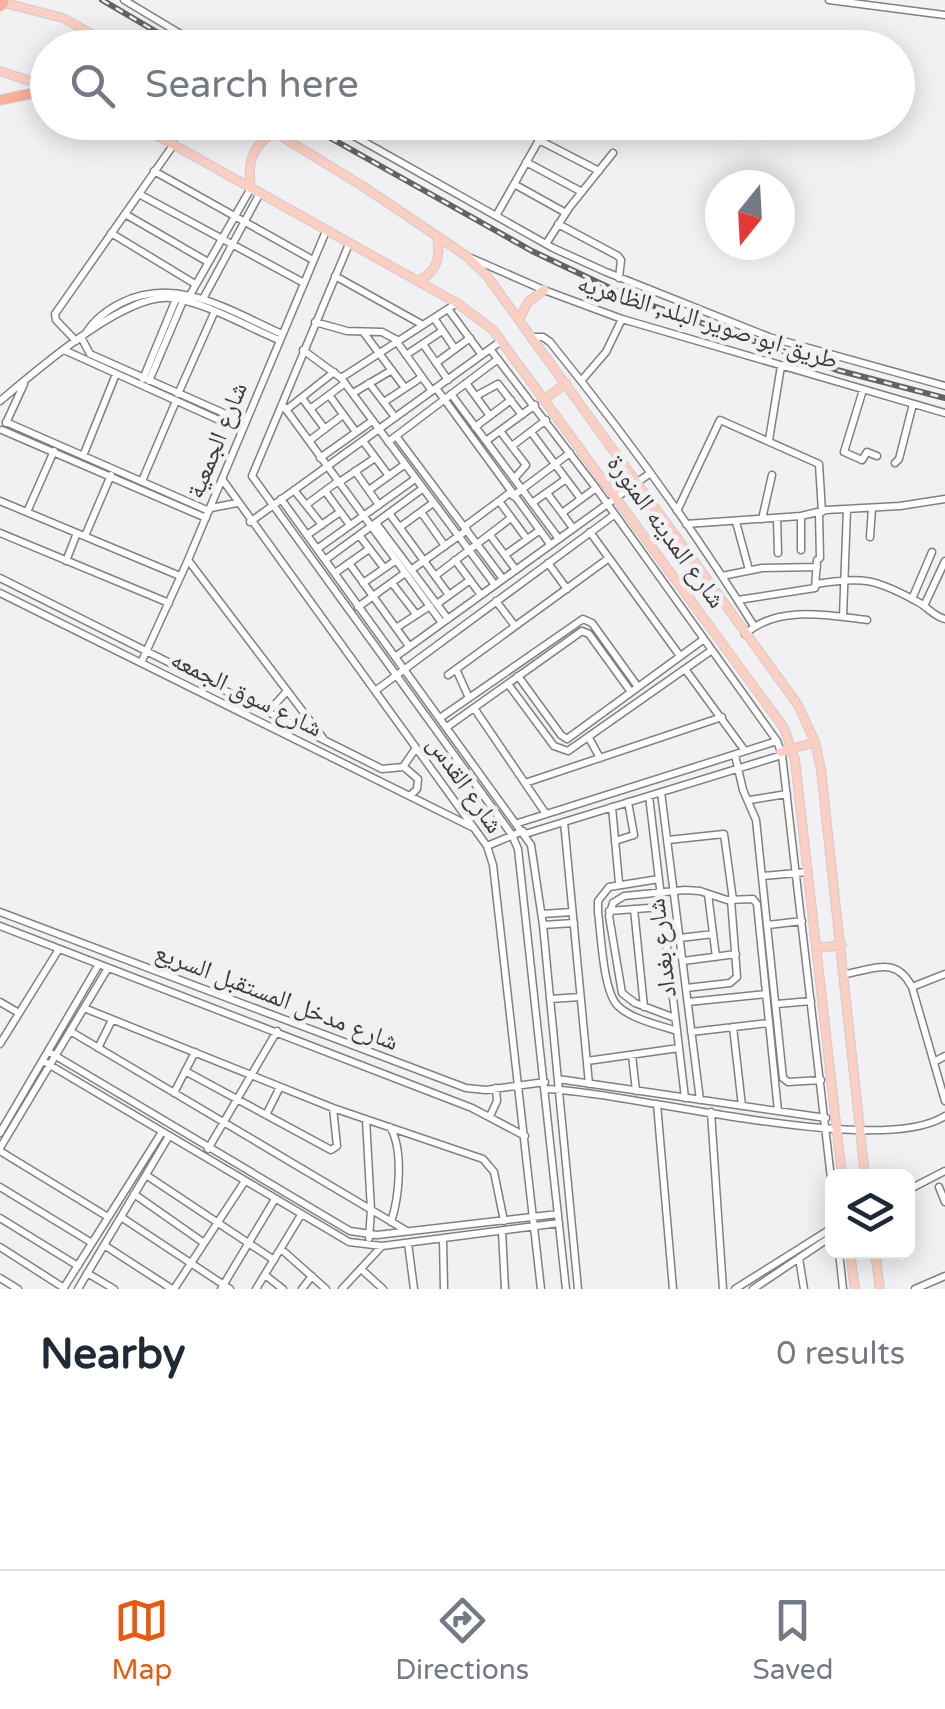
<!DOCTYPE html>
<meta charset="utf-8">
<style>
:root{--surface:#fff;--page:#f2f2f3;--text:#1f2937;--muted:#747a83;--line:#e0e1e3;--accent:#ea580c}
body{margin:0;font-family:"Varela Round","Noto Naskh Arabic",sans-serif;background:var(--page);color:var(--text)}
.controls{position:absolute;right:30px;bottom:30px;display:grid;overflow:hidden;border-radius:15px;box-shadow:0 5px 25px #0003}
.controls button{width:90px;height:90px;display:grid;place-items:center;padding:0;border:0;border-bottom:2px solid var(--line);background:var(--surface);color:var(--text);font:50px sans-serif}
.compass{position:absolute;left:705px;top:170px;width:90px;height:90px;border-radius:50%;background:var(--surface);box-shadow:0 5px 25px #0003;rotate:198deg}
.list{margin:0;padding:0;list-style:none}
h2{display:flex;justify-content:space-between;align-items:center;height:130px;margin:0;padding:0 40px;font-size:42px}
h2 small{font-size:32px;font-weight:400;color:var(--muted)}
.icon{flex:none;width:55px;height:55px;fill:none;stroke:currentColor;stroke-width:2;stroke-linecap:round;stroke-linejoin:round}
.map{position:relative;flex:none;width:945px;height:1289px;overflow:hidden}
.search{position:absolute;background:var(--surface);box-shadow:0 5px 25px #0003;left:30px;right:30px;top:30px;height:110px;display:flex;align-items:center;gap:25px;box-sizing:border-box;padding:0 35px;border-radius:55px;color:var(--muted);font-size:38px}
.sheet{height:280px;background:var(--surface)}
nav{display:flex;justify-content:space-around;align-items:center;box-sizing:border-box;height:140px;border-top:2px solid var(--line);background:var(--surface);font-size:28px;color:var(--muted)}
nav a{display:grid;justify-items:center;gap:5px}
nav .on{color:var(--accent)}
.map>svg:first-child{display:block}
</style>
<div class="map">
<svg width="945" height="1289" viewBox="0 0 945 1289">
<rect width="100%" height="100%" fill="#f1f1f4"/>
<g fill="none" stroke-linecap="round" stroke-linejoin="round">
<g stroke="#808081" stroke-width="9">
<path id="minor" d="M124 0 204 48
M829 0 945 15
M329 122 553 248 606 272 769 337 945 386
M526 162 582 192
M154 171 313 260
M514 184 566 213
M139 194 304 283
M125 214 208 262
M496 216 539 140 599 171
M558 224 618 256 621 260 619 278
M111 233 195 284
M349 244 252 476 512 835 518 849 566 1289
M546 244 569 208 613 153
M471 258 544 290 622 319 945 413
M335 276 423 325
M190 295 251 188
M203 299 260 193
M448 309 482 355
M434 318 455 349
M315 322 347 331 382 332 399 341
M86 333C94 320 107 310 121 303 177 275 230 311 282 334
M364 333 405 388
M81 337 90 354 244 422
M531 337H543L550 342C623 432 692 527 754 626
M76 341 56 320 55 314 174 144
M397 342 432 391
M423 344 448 380
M490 349 596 488 777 741 782 755 832 1187
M64 350 241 430
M303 350 341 378 495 585
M406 355 442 331
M436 363 470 338
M341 378 457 303
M143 379 176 299
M149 381 183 301
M581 381 606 352 622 319
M369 383 395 417
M466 383 490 416
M436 388 550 544
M863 390 844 452 862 460 867 452 877 456
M353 393 392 370
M178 394 214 313
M451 394 559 539
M329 395 356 432
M476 396 498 384 522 415
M302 398 325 429
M0 401C36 371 123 294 170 298 206 302 245 326 279 340
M384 402 422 377
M282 404 442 623
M310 409 345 383
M286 410 334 372
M6 422 209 511
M6 423 24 384
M475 427 511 400
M2 430 206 518
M500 431 526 465 514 479
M531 432 581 499
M396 436 503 579
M769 440 781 366
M309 441 343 415
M363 441 389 476
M486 441 535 405
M388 442 498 359
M512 446 546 420
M83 456 116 374
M320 458 372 421
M895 463 899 459 913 404
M355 471 379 505
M222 479 487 846 493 865 541 1289
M142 481 176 401
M338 483 375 458
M294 490 322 525
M369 490 404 465
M325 491 350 525
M547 493 573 528
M513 496 570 453
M281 499 531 845 543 925 578 1289
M0 501 180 576
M499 501 527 539
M532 503 566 479
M306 505 337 482
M211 508 237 503
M677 511 720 420 819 464 822 512
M27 512 54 451
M421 512 445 546
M389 513 449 595
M562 513 596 488
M777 518 778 553
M762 519 772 475
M250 522 501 341
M736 522 749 570
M376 523 448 619
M686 524 801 516 826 510 900 506 945 499
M400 527 433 503
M464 527 511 492
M590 532 680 656
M0 533 169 603
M307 535 340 512
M359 535 384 568
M490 535 516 570
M85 536 111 475
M870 537 872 508
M317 549 415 479
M801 550V516
M505 555 540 530
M188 560 323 738
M325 560 422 489
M455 560 481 595
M66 561 77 533
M349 563 409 646
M548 563 567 589
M411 570 467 530
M335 573 369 549
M435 576 511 518
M722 576 762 568 817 567
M0 578 382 769 403 767 416 748
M363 583 395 561
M392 583 416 614
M816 584C863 576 876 579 918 602 928 607 933 616 945 619
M0 593 474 828
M912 599 932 552
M738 600 815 588 817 560 820 558 819 514
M496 601 515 626
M437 604 470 580
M924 606 945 561
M358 607 405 573
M843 617 847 509
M396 628 430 606
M745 634C777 605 828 615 867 620
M395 657 649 474
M141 663 188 560 326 231
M456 669 469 698
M685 669 745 751
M448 675 609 558
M518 676 561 735 567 739 704 639
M508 684 554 746 568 751 712 650
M375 691 614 515
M474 708 546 814
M268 712 287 691
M440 718 583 619 592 623 638 687
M447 727 582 631 589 634 631 692
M589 738 600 758
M735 755 743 790 756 820 783 1078 788 1082 821 1080
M404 767 418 779 417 789 411 795
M525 783 722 717
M661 792 700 1100
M649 796 685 1098
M750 800 787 794
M612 807 619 883
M564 822 589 1084
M518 823 777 741
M525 834 782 755
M668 840 724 834 733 900
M615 841 634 835 628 802
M487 846 523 831
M763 876 808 872
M659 879 609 887 598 901V912C601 934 603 992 618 1006 631 1019 659 1025 677 1031
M708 894 716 957
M634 909 644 1007
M609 911 662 907
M0 912 466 1088 486 1090 545 1082
M542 914 572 912
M543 925 574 923
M768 925 802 921
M0 926 472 1108 525 1136
M680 938 713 934
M683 961 736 954
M846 974C875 969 896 956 912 987L945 1101
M912 987 945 974
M686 988 730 983 737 977 731 900
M550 999 580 997
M0 1002 19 1013
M688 1002 766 994
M777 1004 811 1001
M84 1008 333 1108 483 1159 494 1172 504 1221
M675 1018 635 1003 622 993 609 916 613 903 624 896 685 890 700 891 727 900 753 899 757 904 778 1111
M733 1027 742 1106
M70 1031 407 1231
M691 1032 769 1023
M0 1044 59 949
M98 1048 112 1020
M49 1052 350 1231 377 1235 558 1214
M632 1055 636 1091
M43 1061 349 1242 382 1246 559 1223
M587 1061 679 1048
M934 1062 945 1056
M185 1071 331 1150 337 1146 333 1108
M558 1079 826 1118
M545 1089C633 1092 878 1159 945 1116
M174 1093 195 1052
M657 1104 673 1289
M711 1112 723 1289
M266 1115 280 1087
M490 1116 497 1101 496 1088
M366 1119 371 1210 369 1238
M390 1127C404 1150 399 1198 391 1222
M0 1133 99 964
M0 1148 108 968
M208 1149 277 1031
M0 1151 108 1217
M146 1175 274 1260
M0 1187 92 1243
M939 1187 945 1202
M908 1190 945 1171
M134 1194 204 1243
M121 1217 230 1289
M0 1218 78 1266
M502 1231 505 1289
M443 1239 444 1289
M408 1243 414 1289
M104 1245 172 1289
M0 1247 64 1288
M281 1249 326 1289
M839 1252 843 1289
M799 1258 804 1289
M361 1269 383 1289
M87 1273 114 1289
M265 1275 283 1289
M0 1278 18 1289
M63 1289 162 1132
M78 1289 169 1136
M174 1289 245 1181
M221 1289 275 1199
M256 1289 301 1215
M302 1289 312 1276
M342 1289 381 1247
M735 1289 832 1228
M753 1289 832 1236
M915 1289 945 1276"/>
</g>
<g stroke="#ccc" stroke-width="10">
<path id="major" d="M1 2 63 18 117 48
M0 71 48 87
M133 122 457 303 493 330 784 728 795 760 842 1176
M258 122 364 187 465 255 487 276 798 705 815 742 821 770 865 1176
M251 188C247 163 252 145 275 132
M417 281C437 273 441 257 437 237
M519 320 528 302 544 290
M545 399 566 383
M781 752 815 742
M817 948 842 945
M850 1252 855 1289
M875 1252 880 1289"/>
</g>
<g stroke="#ccc" stroke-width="11">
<path id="highway" d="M0 100 48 90"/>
</g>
<use href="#minor" stroke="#fff" stroke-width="6"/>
<use href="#major" stroke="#fdcfc3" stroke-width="8"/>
<use href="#highway" stroke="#fcaf9b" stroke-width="9"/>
<g stroke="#626263" stroke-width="6">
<path id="rail" d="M102 0 184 48
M302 122 532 251 633 299 837 370 945 398"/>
</g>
<use href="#rail" stroke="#f1f1f4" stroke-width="2.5" stroke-dasharray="8" stroke-linecap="butt"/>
<g stroke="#ccc" stroke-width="11" stroke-linecap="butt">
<path id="highway-bridge" d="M0 7 4 0"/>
</g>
<use href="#highway-bridge" stroke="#fcaf9b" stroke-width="9"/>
</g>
<g text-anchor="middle" stroke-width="9" stroke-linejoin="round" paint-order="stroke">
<g font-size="25" fill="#3a3a3a" stroke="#f1f1f4">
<text transform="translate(708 321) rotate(17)" y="9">طريق ابو صوير البلد, الظاهريه</text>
<text transform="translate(216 440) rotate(-68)" y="9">شارع الجمعية</text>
<text transform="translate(667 531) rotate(54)" y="9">شارع المدينه المنورة</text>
<text transform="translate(247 693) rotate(26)" y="9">شارع سوق الجمعه</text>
<text transform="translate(466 784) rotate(55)" y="9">شارع القدس</text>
<text transform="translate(661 948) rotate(-97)" y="9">شارع بغداد</text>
<text transform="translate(277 996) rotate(21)" y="9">شارع مدخل المستقبل السريع</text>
</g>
</g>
</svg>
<div class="controls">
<button><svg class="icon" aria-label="layers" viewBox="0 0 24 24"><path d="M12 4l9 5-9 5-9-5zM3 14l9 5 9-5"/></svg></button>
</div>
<svg class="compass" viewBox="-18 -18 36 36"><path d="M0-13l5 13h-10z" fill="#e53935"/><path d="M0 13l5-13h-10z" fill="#747a83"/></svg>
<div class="search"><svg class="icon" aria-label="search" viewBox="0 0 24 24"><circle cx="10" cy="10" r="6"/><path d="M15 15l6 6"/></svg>Search here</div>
</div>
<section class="sheet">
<h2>Nearby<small>0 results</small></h2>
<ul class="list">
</ul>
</section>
<nav>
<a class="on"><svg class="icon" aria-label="map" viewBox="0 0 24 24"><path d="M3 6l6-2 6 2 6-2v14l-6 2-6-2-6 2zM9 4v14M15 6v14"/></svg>Map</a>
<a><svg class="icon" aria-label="directions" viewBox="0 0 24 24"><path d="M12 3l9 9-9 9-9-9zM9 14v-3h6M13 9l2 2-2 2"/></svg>Directions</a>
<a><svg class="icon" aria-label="saved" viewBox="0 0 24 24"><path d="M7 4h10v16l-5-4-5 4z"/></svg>Saved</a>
</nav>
